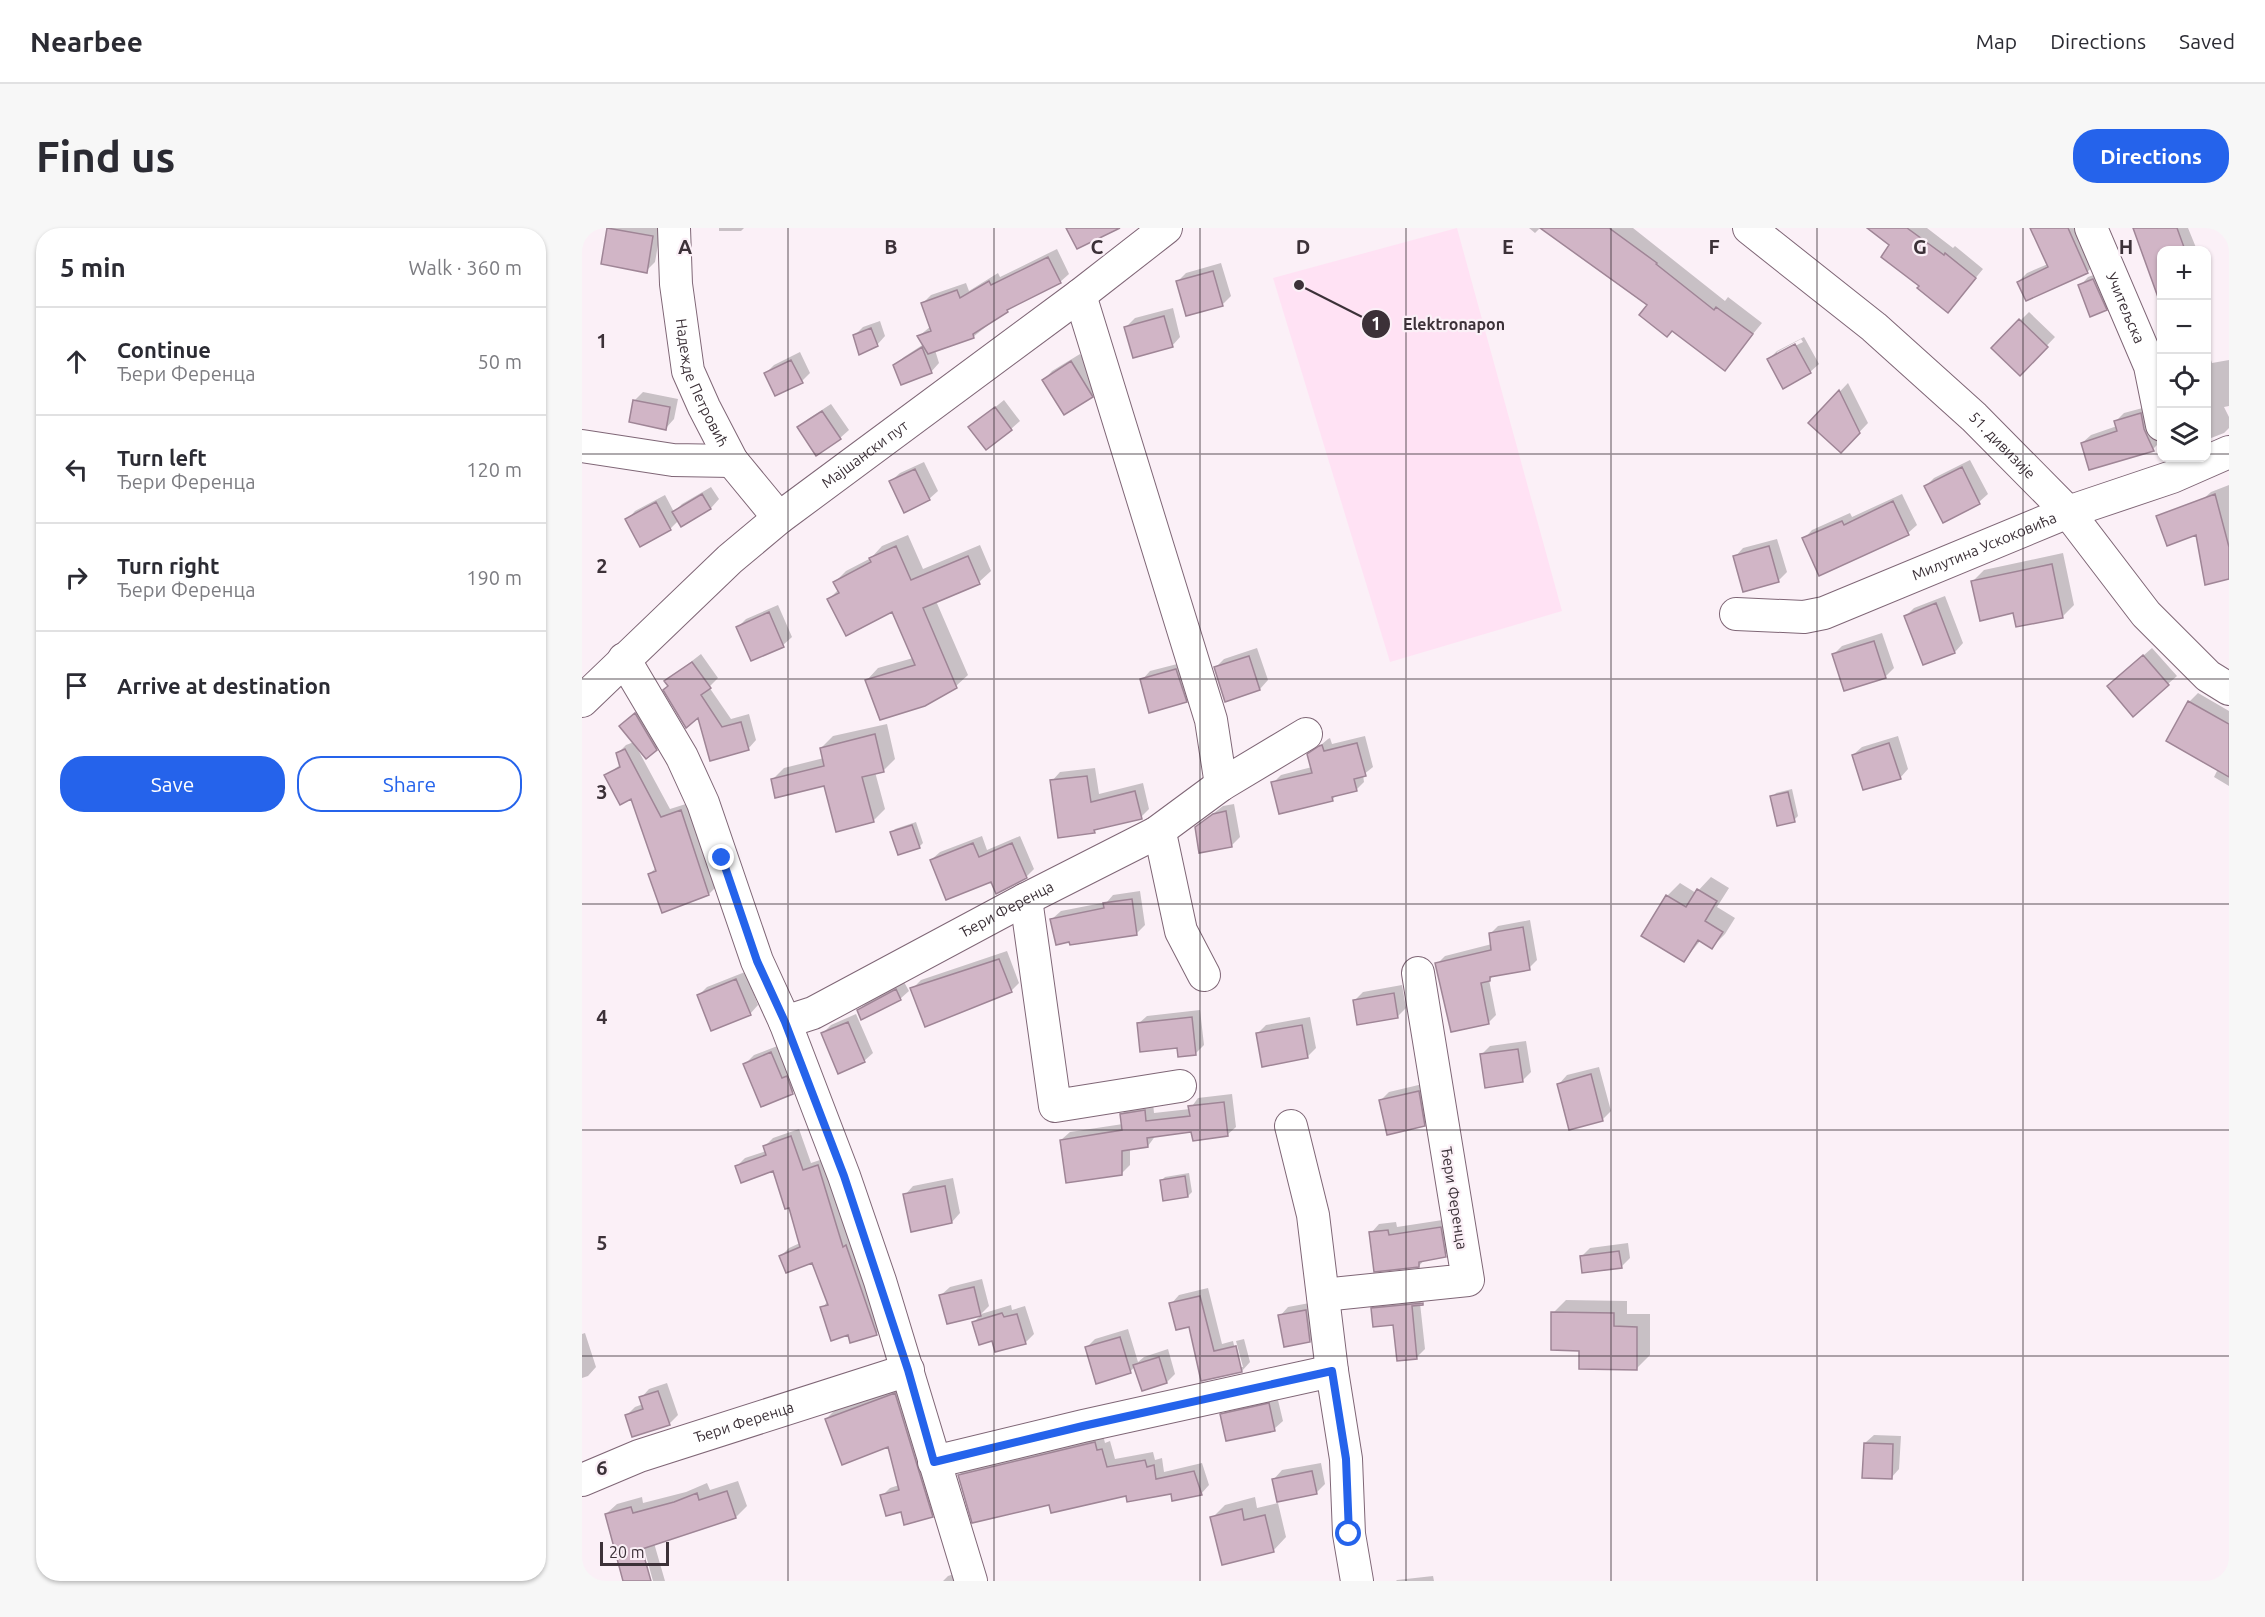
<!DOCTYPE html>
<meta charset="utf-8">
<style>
:root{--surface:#fff;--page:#f7f7f7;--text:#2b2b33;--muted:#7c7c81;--line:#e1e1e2;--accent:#2563eb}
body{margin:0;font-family:Ubuntu,sans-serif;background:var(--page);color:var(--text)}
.controls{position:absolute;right:18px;top:18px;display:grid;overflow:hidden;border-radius:12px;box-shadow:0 2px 4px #0004}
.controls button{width:54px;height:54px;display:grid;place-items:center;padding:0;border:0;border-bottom:2px solid var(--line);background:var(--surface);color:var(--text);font:30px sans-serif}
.scale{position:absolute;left:18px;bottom:15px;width:69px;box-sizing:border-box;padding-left:6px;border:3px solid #3c3138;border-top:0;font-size:16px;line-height:21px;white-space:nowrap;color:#3c3138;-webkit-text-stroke:4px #fbf0f7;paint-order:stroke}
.stop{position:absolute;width:18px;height:18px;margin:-14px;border:4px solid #2563eb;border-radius:50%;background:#fff}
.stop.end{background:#2563eb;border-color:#fff;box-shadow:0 2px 6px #0008}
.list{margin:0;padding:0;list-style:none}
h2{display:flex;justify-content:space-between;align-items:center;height:78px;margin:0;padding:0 24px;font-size:26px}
h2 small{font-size:20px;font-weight:400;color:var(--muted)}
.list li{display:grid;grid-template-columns:39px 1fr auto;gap:18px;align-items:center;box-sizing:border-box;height:108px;padding:0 24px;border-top:2px solid var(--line)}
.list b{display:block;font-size:22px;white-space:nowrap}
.list p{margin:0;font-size:20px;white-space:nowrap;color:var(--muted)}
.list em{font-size:20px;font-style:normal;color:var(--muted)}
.actions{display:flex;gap:12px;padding:18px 24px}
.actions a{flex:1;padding:14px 0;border:2px solid var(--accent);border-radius:24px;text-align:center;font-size:21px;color:var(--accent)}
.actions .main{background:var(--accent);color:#fff}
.icon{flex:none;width:33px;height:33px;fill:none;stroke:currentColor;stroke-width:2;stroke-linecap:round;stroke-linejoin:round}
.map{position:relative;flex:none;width:1647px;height:1353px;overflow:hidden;border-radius:24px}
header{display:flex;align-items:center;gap:36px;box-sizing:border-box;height:84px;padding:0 30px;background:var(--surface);border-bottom:2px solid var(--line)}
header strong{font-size:28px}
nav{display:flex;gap:33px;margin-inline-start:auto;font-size:21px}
.intro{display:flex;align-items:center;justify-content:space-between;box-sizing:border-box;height:144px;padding:0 36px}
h1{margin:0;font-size:42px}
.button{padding:15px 27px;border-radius:24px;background:var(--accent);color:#fff;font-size:21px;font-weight:700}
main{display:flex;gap:36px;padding:0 36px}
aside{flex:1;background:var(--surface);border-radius:24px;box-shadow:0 2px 4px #0004}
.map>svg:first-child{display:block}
</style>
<header>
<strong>Nearbee</strong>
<nav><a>Map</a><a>Directions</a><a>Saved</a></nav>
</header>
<div class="intro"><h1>Find us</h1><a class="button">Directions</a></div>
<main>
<aside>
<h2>5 min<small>Walk · 360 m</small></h2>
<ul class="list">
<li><svg class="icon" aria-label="ahead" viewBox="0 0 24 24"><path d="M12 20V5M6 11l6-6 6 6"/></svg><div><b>Continue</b><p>Ђери Ференца</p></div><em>50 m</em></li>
<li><svg class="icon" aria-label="left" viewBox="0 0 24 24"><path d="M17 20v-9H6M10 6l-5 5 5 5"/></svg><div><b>Turn left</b><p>Ђери Ференца</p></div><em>120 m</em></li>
<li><svg class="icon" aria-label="right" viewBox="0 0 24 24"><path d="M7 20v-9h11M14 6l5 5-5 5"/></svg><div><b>Turn right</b><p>Ђери Ференца</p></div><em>190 m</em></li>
<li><svg class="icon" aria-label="arrive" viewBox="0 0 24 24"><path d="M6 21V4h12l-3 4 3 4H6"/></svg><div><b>Arrive at destination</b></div></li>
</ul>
<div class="actions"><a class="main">Save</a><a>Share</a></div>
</aside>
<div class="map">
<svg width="1647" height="1353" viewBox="0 0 1647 1353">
<rect width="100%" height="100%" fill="#fbf0f7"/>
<path fill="#ffe2f4" d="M875 0 980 383 808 434 691 50Z"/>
<path fill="#0003" fill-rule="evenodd" d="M26 0H79L73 34 64 43Z
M137 0H162L159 3H137Z
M947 0H958L953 5Z
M961 0H1051L1143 73 1146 69 1180 95 1142 141 1067 77Z
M1287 0H1345L1371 20 1373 18 1401 41 1366 83 1339 58 1309 17Z
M1450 0H1498L1514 36 1505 44 1436 54 1445 45 1466 36Z
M1552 0H1606L1615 22H1580V75Z
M475 21 487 46 478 54 430 78 391 109 353 122 357 135 349 144 313 137 322 129 342 116 337 108 349 98 341 75 349 67 384 55 387 63 416 45 418 49Z
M639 35 649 68 641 76 605 86 595 54 604 45Z
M1520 44 1532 73 1524 81 1498 58 1506 49Z
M591 80 598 109 590 118 544 99 553 90Z
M1447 84 1473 109 1438 146 1411 120Z
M298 93 303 108 295 117 272 108 281 99Z
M1222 109 1237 136 1228 144 1187 131 1195 123ZM1219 111 1221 114 1195 127V124Z
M1624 117 1630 135 1647 132V178L1642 179 1647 189V200L1642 205 1624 212Z
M218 124 228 145 220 153 184 145 192 137Z
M498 126 518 160 510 168 462 152 470 143Z
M1266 155 1286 195 1267 215 1228 195Z
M61 164 96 171 92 191 84 200 53 172Z
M422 172 438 193 429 201 388 200Z
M249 176 267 202 258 210 217 200 226 191Z
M1568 178 1570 192 1579 213 1571 221 1500 215 1509 207 1535 198 1534 193 1542 185Z
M1388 232 1406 266 1397 274 1362 293 1344 258 1352 250Z
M342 234 356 263 347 271 309 253 318 245Z
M1647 257V349L1620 272 1629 264Z
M129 259 137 271 129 280 100 297 97 292 88 301 45 292 53 283 83 267 92 284 100 276Z
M1320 266 1335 297 1326 305 1238 346 1222 311 1230 302 1268 285 1270 289Z
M326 307 341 341 398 317 409 343 397 354 354 373 386 447 374 458 342 477 285 452 296 440 331 430 311 382 246 372 256 362 253 354 264 343 289 330 300 318Z
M1195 311 1205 344 1196 353 1153 329 1161 320Z
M1481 325 1492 377 1480 389 1390 354 1402 342Z
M1363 368 1381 415 1373 424 1342 435 1324 388 1332 380Z
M196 377 210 409 201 417 156 399 164 391Z
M1300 405 1312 440 1303 449 1252 426 1260 418Z
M675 420 686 452 678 461 633 440 642 431Z
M1570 420 1595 448 1552 486 1536 450Z
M119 426 136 450 127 459 149 491 167 486 174 512 166 521 84 453Z
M603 434 612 465 604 473 560 452 568 443Z
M1616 465 1647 483V558L1632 549 1636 541 1607 474Z
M62 478 83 513 74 521 55 520 88 581 107 575 135 658 127 666 67 646 74 640 50 569 24 548 39 536 35 526 44 517 52 514 47 490Z
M305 496 313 531 302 542 293 544 303 581 291 593 243 556 190 552 202 540 242 530 239 520 251 508Z
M783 508 791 539 781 547 782 554 774 562 755 566 750 572 691 555 699 547 730 539 727 527 746 511 748 510 750 516Z
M1316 508 1326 541 1318 550 1271 527 1280 519Z
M513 540 517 566 561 555 567 581 559 589 516 599 512 604 470 553 478 544Z
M1210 561 1216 588 1212 592 1190 569 1194 565Z
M652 576 658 609 649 618 614 599 641 578Z
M334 594 341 615 337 619 310 605 313 601Z
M400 608 405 622 438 608 452 641 444 649 410 652 349 632 358 624Z
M1129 649 1147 660 1135 679 1153 690 1143 706 1130 719 1119 712 1102 732 1085 668 1098 655 1114 665Z
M558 663 563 697 554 706 470 691 479 683 525 674 531 667Z
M948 692 955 732 947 740 912 747 907 752 914 787 906 795 855 736 863 728 910 716 908 706 916 698Z
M425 723 437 755 429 763 330 761 339 752Z
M163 744 176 777 168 786 117 767 125 759Z
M322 754 327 763 318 771 277 782 285 774Z
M820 757 824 780 816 788 772 773 781 764Z
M618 782 622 817 613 826 556 796 565 788Z
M274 786 291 825 282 833 241 805 249 797Z
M728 789 734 820 725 829 675 806 684 797Z
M944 813 949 844 940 853 900 826 908 818Z
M198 817 219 856 210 865 163 836 172 827Z
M1017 839 1029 883 1020 892 977 856 985 847Z
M845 855 850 888 842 897 799 872 807 864Z
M650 866 654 899 645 907 611 902 574 907 566 918 548 920V937L540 945 479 912 488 904 541 896 540 886 548 878 571 875 572 885 608 881 616 870Z
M217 901 229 935 244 930 303 1097 295 1105 269 1113 267 1105 240 1080 246 1073 231 1033 199 1028 207 1020 218 1015 208 978 192 941 155 938 163 930 184 923 182 919 191 910Z
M607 945 610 964 606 968 579 953 583 949Z
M371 950 378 985 370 994 323 967 331 958Z
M867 991 872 1019 863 1027 843 1031 837 1038 789 1005 797 996 814 994 815 999Z
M1046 1015 1048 1030 1039 1039 1000 1028 1008 1020Z
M400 1051 407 1078 399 1086 429 1077 430 1082 443 1078 452 1106 443 1115 411 1111 392 1094 400 1086 366 1094 359 1067 368 1059Z
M626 1060 640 1116 651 1113 657 1139H661L654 1113 662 1111 668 1134 660 1143 620 1152 608 1097 589 1076 597 1067Z
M848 1068 838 1075 843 1121 835 1129 812 1096 791 1081 799 1073Z
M984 1072 1045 1073V1086H1068V1127L1055 1140 999 1121 971 1085Z
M733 1074 736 1104 728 1113 698 1088 706 1079Z
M546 1101 556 1134 562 1129 586 1121 593 1146 585 1154 553 1138 548 1144 505 1119 513 1111Z
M3 1105 14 1139 6 1148 0 1150V1106Z
M85 1155 96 1187 87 1196 45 1187 53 1179 61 1176 59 1170 67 1161Z
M321 1158 358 1280 350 1288 300 1268 308 1260 317 1257 307 1217 244 1191 252 1183Z
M695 1168 701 1193 692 1201 640 1187 648 1178Z
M521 1207 523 1215 528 1213 533 1231 571 1224 573 1232 580 1230 582 1244 620 1235 627 1257 619 1266H545L468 1275 377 1247 385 1239Z
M1292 1207 1319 1208 1317 1241 1309 1250 1283 1215Z
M739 1235 743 1256 734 1265 692 1251 700 1242Z
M156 1253 165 1278 154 1289 72 1315 83 1353H71L60 1313 57 1314 68 1353H42L24 1286 35 1276 60 1269 61 1275 104 1264 125 1255 128 1262Z
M673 1269 675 1280 696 1275 704 1309 691 1323 630 1290 643 1277Z
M378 1344 383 1353H361L366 1348Z
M851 1348 852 1353H814L815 1352Z"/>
<path fill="#d1b5c6" stroke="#9f8596" stroke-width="1.5" d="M25 0 71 8 65 45 19 36Z
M484 0H538L495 21Z
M958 0H1027L1075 35 1074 36 1132 82 1134 79 1171 106 1143 143 1090 103 1085 109 1057 87 1065 77Z
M1285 0H1325L1362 27 1363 25 1394 50 1366 85 1335 60 1337 58 1299 29 1307 17Z
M1448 0H1486L1506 45 1444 73 1435 54 1466 39Z
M1551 0H1595L1603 22H1580V71L1577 72Z
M466 29 479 55 425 82 426 84 391 106 392 110 346 126 335 108 349 103 339 75 375 62 378 70 407 53 409 57Z
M631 43 641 78 604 88 594 53Z
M1511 51 1525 82 1508 89 1496 57Z
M582 88 591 119 551 130 542 99Z
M1437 91 1466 119 1438 148 1409 120Z
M289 100 296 118 277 127 271 107Z
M1213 116 1229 145 1201 161 1185 131Z
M340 119 350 145 319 157 311 137Z
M209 132 221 155 193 168 182 145Z
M489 133 511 169 482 187 460 152Z
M1257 162 1278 205 1259 225 1226 195Z
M51 172 88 179 84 202 47 194Z
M413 179 430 202 404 222 386 199Z
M240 183 259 211 234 228 215 199Z
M1559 185 1562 201 1572 223 1507 242 1499 215 1535 203 1532 193Z
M1380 239 1398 276 1361 295 1342 258Z
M333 241 348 272 322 285 307 253Z
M120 266 129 281 99 299 90 284Z
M1633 266 1647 319V351L1623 357 1614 307 1585 318 1574 288Z
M1311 273 1327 307 1237 348 1220 310 1260 293 1262 297Z
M74 274 89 302 58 319 43 291Z
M314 318 329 352 386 328 398 356 341 380 375 460 343 478 298 492 283 452 333 437 310 384 264 408 245 371 257 365 251 354 289 334 287 330Z
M1187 318 1197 354 1161 364 1151 328Z
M1470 336 1481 390 1434 399 1431 385 1398 393 1389 353Z
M1354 375 1373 425 1341 437 1322 388Z
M187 384 202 419 169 433 154 399Z
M1292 413 1304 450 1262 463 1250 426Z
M1561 427 1587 457 1551 489 1525 458Z
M667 428 678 462 643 474 632 439Z
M110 434 129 460 119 467 140 499 159 494 167 522 128 533 116 490 104 500 81 462 86 458 82 453Z
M594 441 605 474 567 485 558 451Z
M1606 473 1647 496V549L1584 513Z
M53 485 75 522 64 531 37 498Z
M293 506 302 544 280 549 292 594 254 604 242 558 193 570 189 551 242 538 238 520Z
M775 515 784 548 772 551 775 563 750 569 751 573 697 586 689 554 730 545 725 526 737 518 740 517 742 523Z
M1307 515 1319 551 1281 562 1270 527Z
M43 521 79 589 99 582 127 667 80 685 66 646 74 643 49 571 38 577 22 547 38 539 34 525Z
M505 548 509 574 553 563 560 591 512 602 513 605 476 610 468 552Z
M1206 564 1213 594 1195 598 1188 568Z
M644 583 650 619 617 625 613 599 631 586Z
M330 597 338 620 316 627 308 604Z
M391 615 397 629 430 615 445 650 414 666 409 654 364 672 348 632Z
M1115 661 1135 673 1123 693 1141 704 1130 721 1116 712 1102 734 1059 708 1084 667 1104 679Z
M550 671 555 707 488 717 487 714 474 717 468 691 522 680 521 675Z
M941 699 948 742 908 749V753L899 755 907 796 869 804 853 735 909 722 907 705Z
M417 731 430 764 343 799 328 760Z
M154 751 169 787 129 803 115 767Z
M314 761 319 772 279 792 275 782Z
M812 765 816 790 775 797 771 772Z
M610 789 614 827 596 829 595 820 558 824 555 795Z
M266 794 283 834 256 846 239 805Z
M720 797 726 830 680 839 674 805Z
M936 821 941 854 903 860 898 826Z
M189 824 200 850 205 848 211 866 179 879 161 836Z
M1009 846 1021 893 987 902 975 856Z
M837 863 843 898 805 907 797 872Z
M642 874 646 908 611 913 609 904 565 910 566 919 540 923V947L484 955 478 912 540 902 538 886 563 882 564 893 608 888 606 878Z
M209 908 221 942 236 937 261 1019 264 1017 295 1107 268 1115 266 1107 249 1113 238 1079 246 1077 230 1035 204 1045 197 1028 218 1019 207 980 203 981 191 943 159 955 153 938 184 927 181 918Z
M603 948 606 969 581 973 578 952Z
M363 958 370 995 329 1004 321 966Z
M859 999 864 1029 837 1034V1039L792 1044 787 1004 806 1002 807 1007Z
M1037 1023 1040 1040 1000 1045 998 1028Z
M392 1059 399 1088 365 1096 357 1067Z
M618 1068 632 1123 654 1118 660 1144 619 1153 607 1099 594 1102 587 1075Z
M841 1075V1077L830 1078 835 1131 815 1133 811 1097 791 1099 789 1080Z
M724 1082 728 1114 702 1119 696 1087Z
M969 1084 1032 1085V1098L1055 1099V1142L997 1141V1123L969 1122Z
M420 1085 422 1089 435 1086 444 1116 413 1124 410 1113 397 1117 390 1094Z
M538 1109 549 1145 514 1156 503 1119Z
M577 1129 585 1155 560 1163 551 1137Z
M76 1163 88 1197 50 1209 43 1187 61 1181 57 1169Z
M313 1165 351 1289 322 1297 319 1284 304 1288 298 1267 317 1262 306 1219 260 1237 243 1191Z
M687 1175 693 1203 644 1213 638 1186Z
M513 1214 515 1222 520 1221 525 1239 563 1232 565 1239 572 1237 574 1251 612 1243 620 1267 590 1273 589 1266 545 1274 544 1268 469 1285 467 1277 390 1295 376 1247Z
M1282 1215 1311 1216 1310 1251 1280 1250Z
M730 1243 735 1266 695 1274 690 1251Z
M145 1263 154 1290 60 1321 69 1353H41L23 1286 49 1279 51 1285 92 1274 115 1265 117 1272Z
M660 1281 662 1292 683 1287 692 1324 640 1337 628 1289Z"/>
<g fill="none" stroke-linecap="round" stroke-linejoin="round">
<g stroke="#7f6676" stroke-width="34">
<g id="minor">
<path id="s1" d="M92 0 94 56 106 143 122 179 150 233 197 290"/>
<path id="s2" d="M1167 0 1292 99 1392 189 1486 284 1564 386 1626 448 1647 461"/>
<path id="s3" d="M1509 0 1568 138 1580 197"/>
<path d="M498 67 629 492 639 557"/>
<path d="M0 218 91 232 150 233"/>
<path id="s4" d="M1154 386 1222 389 1242 385 1486 284 1590 249 1647 224"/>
<path d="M42 431 100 529 121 575 175 733 203 794 262 948 298 1053 389 1353"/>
<path id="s5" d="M0 473 148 331 197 290 498 67 584 0"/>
<path d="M574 605 580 614 599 703 622 747"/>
<path d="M444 671 473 878 598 858"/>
<path id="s6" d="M203 794 231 785 442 672 574 605 639 557 724 506"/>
<path d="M709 898 731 987 750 1143 764 1231 767 1306 775 1353"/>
<path d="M741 1067 886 1052 836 745"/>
<path d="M352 1234 501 1198 750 1143"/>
<path id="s7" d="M0 1252 57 1228 326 1142"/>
</g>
</g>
<use href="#minor" stroke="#fff" stroke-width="32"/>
</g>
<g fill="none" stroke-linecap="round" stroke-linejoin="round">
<path stroke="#2563eb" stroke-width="8" d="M140 630 175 733 203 794 262 948 326 1142 352 1234 501 1198 750 1143 764 1231 767 1306"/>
</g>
<path fill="none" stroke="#3c3138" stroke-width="1.5" stroke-opacity="0.55" d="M206 0V1353M412 0V1353M618 0V1353M824 0V1353M1029 0V1353M1235 0V1353M1441 0V1353M0 226H1580M1624 226H1647M0 451H1647M0 676H1647M0 902H1647M0 1128H1647"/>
<g text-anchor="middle" stroke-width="4.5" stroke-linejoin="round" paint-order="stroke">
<g font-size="15" fill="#3c3138" stroke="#fbf0f7">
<text dy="5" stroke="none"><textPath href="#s3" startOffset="87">Учитељска</textPath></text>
<text dy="5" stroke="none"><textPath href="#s1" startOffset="159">Надежде Петровић</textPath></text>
<text dy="5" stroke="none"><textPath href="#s2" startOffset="334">51. дивизије</textPath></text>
<text dy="5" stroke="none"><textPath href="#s5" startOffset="376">Мајшански пут</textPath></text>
<text dy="5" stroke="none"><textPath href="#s4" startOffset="262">Милутина Ускоковића</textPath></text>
<text dy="5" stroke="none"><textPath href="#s6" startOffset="249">Ђери Ференца</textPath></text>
<text transform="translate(872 970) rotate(81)" y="5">Ђери Ференца</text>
<text dy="5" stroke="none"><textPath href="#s7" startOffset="172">Ђери Ференца</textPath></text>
</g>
</g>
<g font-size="20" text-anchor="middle" font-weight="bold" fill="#3c3138" stroke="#fbf0f7" stroke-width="4.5" stroke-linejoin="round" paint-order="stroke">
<text x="103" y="26">A</text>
<text x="309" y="26">B</text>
<text x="515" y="26">C</text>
<text x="721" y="26">D</text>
<text x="926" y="26">E</text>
<text x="1132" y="26">F</text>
<text x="1338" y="26">G</text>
<text x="1544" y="26">H</text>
<text x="20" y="120">1</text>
<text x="20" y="345">2</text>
<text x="20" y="571">3</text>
<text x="20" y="796">4</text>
<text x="20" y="1022">5</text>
<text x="20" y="1247">6</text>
</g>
<path fill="none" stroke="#3c3138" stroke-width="2" d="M717 57L794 96"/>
<g fill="#3c3138" stroke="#fbf0f7" stroke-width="2">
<circle cx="717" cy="57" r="6"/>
<circle cx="794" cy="96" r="15"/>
</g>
<g font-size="18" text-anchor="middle" font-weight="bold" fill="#fff">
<text x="794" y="102">1</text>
</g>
<g font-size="16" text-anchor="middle" font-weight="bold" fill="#3c3138" stroke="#fbf0f7" stroke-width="4.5" stroke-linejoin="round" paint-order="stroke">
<text x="872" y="102">Elektronapon</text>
</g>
</svg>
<div class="controls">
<button>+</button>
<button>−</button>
<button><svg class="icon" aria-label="locate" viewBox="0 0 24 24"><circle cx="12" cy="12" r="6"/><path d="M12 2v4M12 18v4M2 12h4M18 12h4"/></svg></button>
<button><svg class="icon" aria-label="layers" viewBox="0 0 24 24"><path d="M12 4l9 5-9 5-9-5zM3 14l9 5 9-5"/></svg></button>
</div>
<div class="scale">20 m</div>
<div class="stop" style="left:767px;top:1306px"></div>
<div class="stop end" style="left:140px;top:630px"></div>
</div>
</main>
